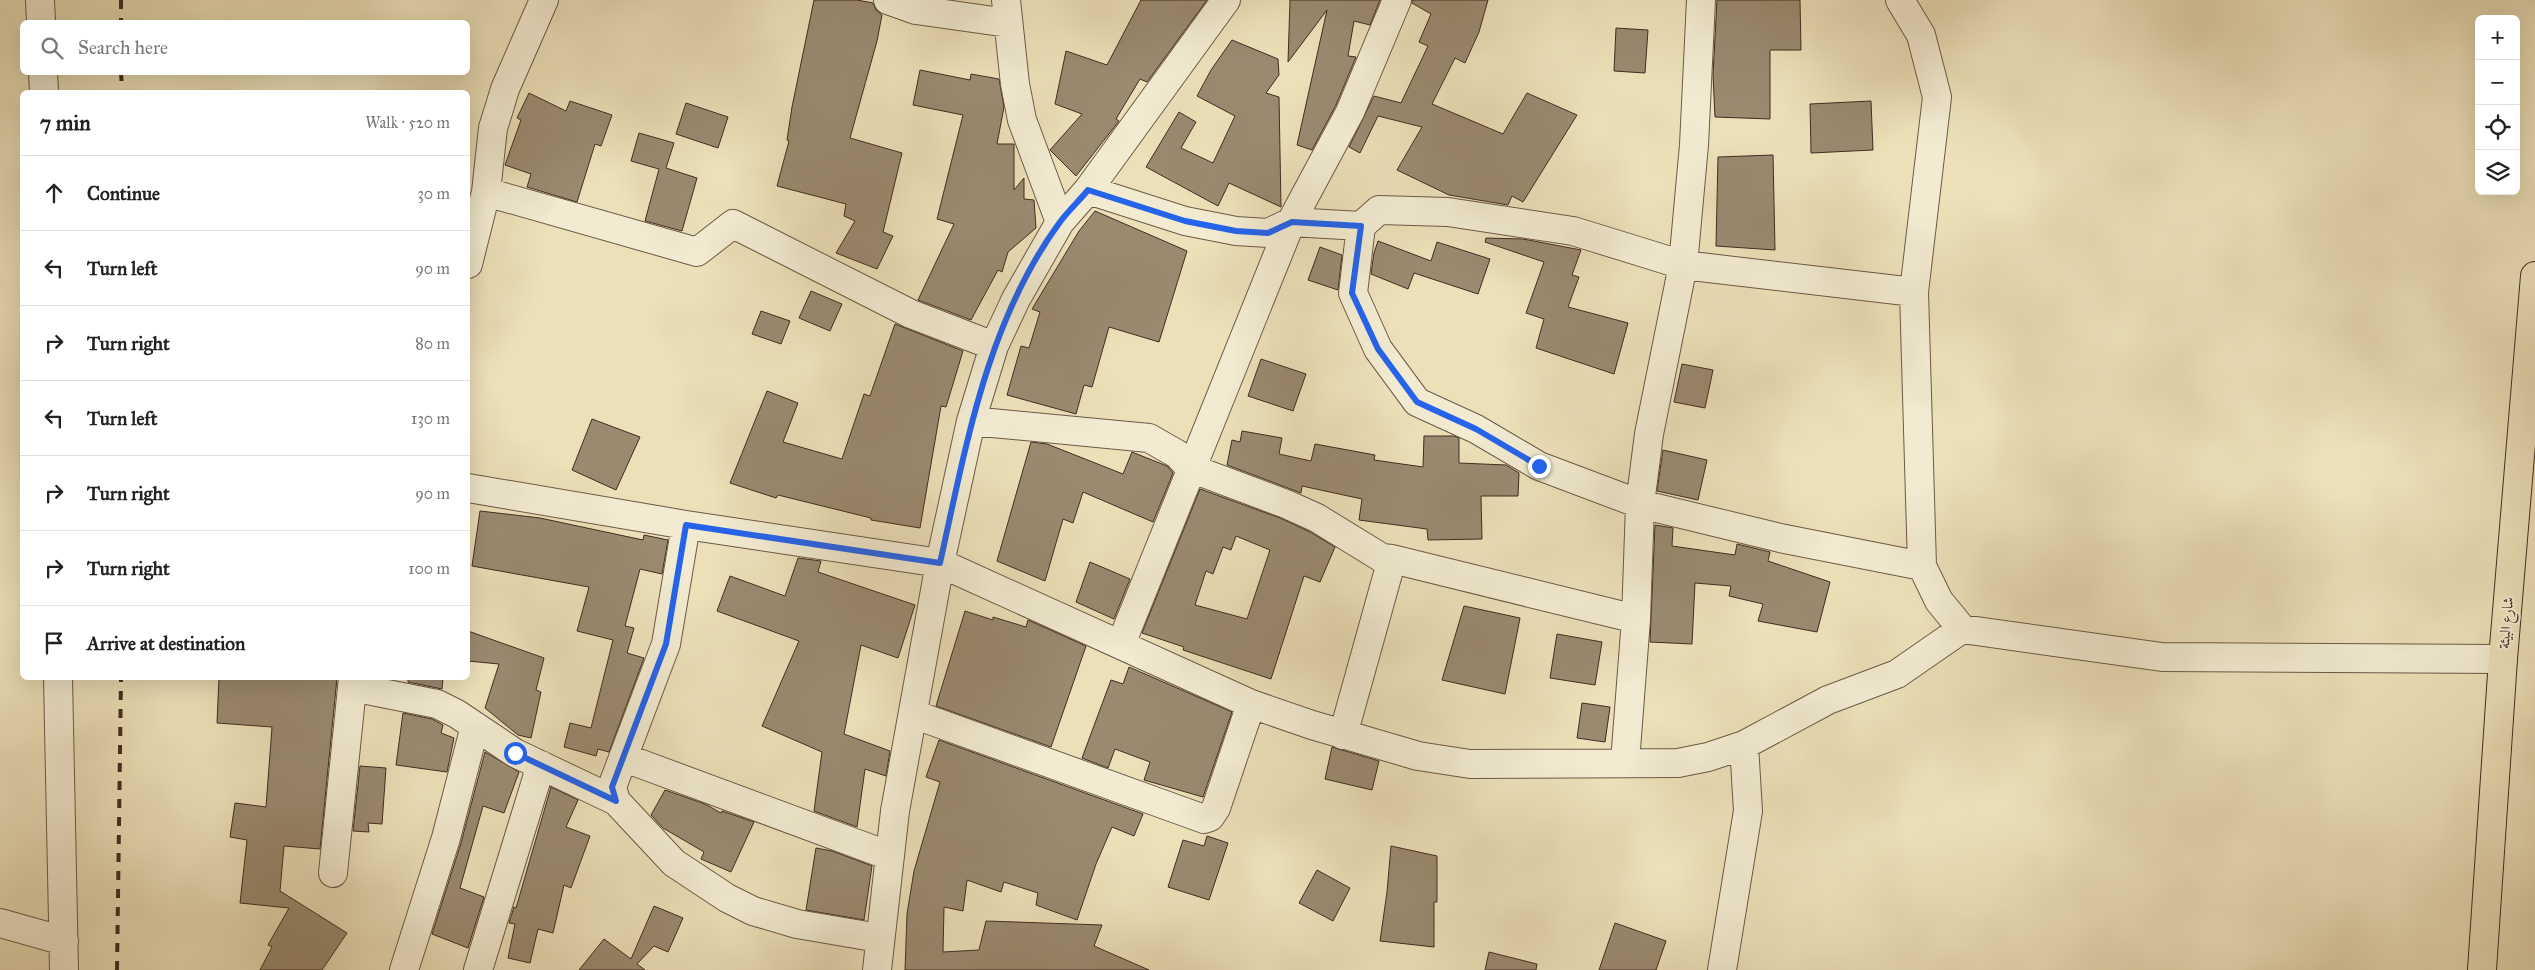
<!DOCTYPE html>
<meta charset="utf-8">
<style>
:root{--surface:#fff;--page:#f6f6f6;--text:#222;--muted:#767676;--line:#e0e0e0}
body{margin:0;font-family:"IM FELL Great Primer",Amiri,serif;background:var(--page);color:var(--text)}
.controls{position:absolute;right:15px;top:15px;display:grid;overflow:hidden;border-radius:8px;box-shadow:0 5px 20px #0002}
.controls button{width:45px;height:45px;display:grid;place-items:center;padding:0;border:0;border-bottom:1px solid var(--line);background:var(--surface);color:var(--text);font:25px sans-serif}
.stop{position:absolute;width:15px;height:15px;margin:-11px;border:4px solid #2563eb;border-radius:50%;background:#fff}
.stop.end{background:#2563eb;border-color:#fff;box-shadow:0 1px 5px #0008}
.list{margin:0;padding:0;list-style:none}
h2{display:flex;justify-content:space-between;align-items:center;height:65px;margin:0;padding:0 20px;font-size:21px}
h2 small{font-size:16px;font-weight:400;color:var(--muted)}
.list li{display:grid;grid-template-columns:32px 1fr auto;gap:15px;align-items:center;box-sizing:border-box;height:75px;padding:0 20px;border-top:1px solid var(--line)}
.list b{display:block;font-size:19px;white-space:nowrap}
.list em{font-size:16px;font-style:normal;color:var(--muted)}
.icon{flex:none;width:28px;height:28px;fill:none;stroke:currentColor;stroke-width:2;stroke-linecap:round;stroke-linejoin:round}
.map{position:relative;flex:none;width:2535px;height:970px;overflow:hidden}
.search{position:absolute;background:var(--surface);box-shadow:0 5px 20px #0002;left:20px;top:20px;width:450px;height:55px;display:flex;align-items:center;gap:12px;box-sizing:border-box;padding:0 18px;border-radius:8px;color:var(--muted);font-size:19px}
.panel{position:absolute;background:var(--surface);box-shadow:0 5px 20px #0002;left:20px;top:90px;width:450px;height:590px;border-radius:8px}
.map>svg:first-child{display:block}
</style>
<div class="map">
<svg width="2535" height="970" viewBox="0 0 2535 970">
<rect width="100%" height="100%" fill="#ebe0b8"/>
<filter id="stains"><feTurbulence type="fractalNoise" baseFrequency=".004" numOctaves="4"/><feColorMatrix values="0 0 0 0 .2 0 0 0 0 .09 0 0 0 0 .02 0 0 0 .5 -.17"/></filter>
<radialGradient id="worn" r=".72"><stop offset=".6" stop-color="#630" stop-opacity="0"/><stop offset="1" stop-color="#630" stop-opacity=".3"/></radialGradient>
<path fill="#998a70" stroke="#412c21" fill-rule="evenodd" d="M814 0H857L873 3 876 10 882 15 877 41 850 138 902 153 883 232 893 236 877 269 836 253 855 221 844 216 846 204 777 186 789 141 787 140 792 107Z
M1141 0H1207L1147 82 1140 79 1116 119 1119 121 1076 176 1050 150 1082 114 1055 104 1066 51 1107 65Z
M1290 0H1380L1370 25 1354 21 1348 56 1356 57 1336 105 1312 150 1297 145 1327 10 1288 62Z
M1412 0H1488L1479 32 1465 63 1455 58 1432 104 1503 134 1527 93 1577 115 1523 202 1512 196 1508 205 1449 195 1397 170 1422 127 1378 116 1360 153 1349 147 1374 96 1401 103 1428 46 1419 42 1431 14 1412 3Z
M1717 0H1800L1801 50H1770V119L1715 117 1713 75Z
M1616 28 1648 30 1645 73 1614 71Z
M1232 40 1278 59 1279 75 1266 93 1279 97 1281 207 1229 183 1218 206 1146 167 1179 112 1196 122 1181 148 1213 163 1235 116 1197 96 1211 70Z
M920 70 970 80 971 74 999 79 1004 107 997 144H1014V190L1024 178V199L1034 200 1036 228 1008 252 1002 272 998 270 971 320 918 300 954 224 937 219 963 115 913 105Z
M529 93 566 111 570 101 612 115 601 146 595 144 577 202 527 187 531 174 505 165 521 120 517 118Z
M1871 101 1873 150 1811 153 1810 104Z
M686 103 728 117 718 148 676 134Z
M639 133 674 143 666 168 697 178 682 231 645 221 659 169 631 161Z
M1773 155 1775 250 1716 246 1718 157Z
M1095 211 1187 251 1159 342 1109 327 1092 387 1084 385 1076 414 1007 395 1021 346 1029 348 1040 312 1032 309 1079 231Z
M1486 238 1523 239 1581 250 1572 275 1579 277 1568 307 1628 323 1614 374 1536 348 1544 319 1526 313 1544 262 1485 242Z
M1378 241 1431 261 1437 242 1490 259 1478 294 1414 273 1408 289 1371 274 1374 253Z
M1320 247 1342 255 1338 290 1308 280Z
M811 291 842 304 830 331 799 318Z
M761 311 790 321 781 344 752 334Z
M895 324 963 351 946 407 941 406 920 528 871 520V518L778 495 776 498 730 483 767 391 798 403 783 442 842 459 864 394 870 396Z
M1261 359 1306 374 1293 411 1248 396Z
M1682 364 1713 370 1705 408 1674 402Z
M592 419 640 437 616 490 572 470Z
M1242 431 1282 438 1279 454 1311 461 1315 444 1375 455 1374 460 1423 467 1424 436H1454L1459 438V463L1506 465 1519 473 1518 496H1481L1482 539 1428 540 1427 529 1359 520 1362 499 1302 486 1301 493 1227 465 1232 440 1240 442Z
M1031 442 1047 444 1123 474 1132 452 1167 466 1173 473 1153 522 1083 492 1073 523 1063 519 1045 581 997 561Z
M1663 450 1707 460 1698 500 1657 491Z
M1200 489 1280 518 1310 532 1335 547 1320 582 1304 576 1271 679 1183 650 1184 647 1142 633ZM1236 536 1270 550 1247 619 1195 605 1206 571 1213 574 1223 547 1231 550Z
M480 511 540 518 643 540 644 535 668 540 662 574 640 569 625 626 634 628 627 653 644 658 609 752 598 749 596 756 564 747 570 723 591 728 613 640 577 631 589 587 472 566Z
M1655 525 1673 528 1672 546 1735 555 1737 544 1770 552 1768 561 1830 582 1817 632 1758 621 1763 604 1729 596 1731 586 1695 583 1692 644 1650 642Z
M798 558 821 561 818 572 915 605 898 658 861 645 844 734 890 751 886 776 865 769 857 827 814 811 822 752 762 726 799 641 717 611 730 576 785 596Z
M1090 562 1130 579 1114 619 1076 602Z
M1464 606 1520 618 1505 694 1442 680Z
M965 611 993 620V617L1026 627 1028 620 1086 646 1051 747 936 706Z
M468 631 544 658 536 690 541 692 531 738 518 735 485 708 499 664 468 661Z
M1557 634 1602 642 1595 685 1550 678Z
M1129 667 1232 712 1203 797 1144 780 1150 762 1115 749 1108 768 1082 758 1111 680 1123 684Z
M219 678H337L320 849 284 846 280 891 347 933 322 970H260L272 947 268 945 289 908 240 903 247 840 230 837 235 803 266 807 272 727 217 723Z
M408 678H443L442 689 408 682Z
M1582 703 1610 707 1605 742 1577 738Z
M403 713 432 719 443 725 441 733 454 738 447 772 396 765Z
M939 740 1143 814 1134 836 1112 827 1096 864 1077 920 1036 905 1038 893 1004 882 1001 892 967 880 963 911 944 907 943 952 979 950 986 921 1102 925 1094 946 1149 970H905L907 914 914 871 940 782 926 777Z
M1332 747 1379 761 1372 790 1325 779Z
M485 752 519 772 504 813 483 806 460 888 484 897 468 948 432 934 461 843Z
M360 766 386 768 382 824 368 823 369 832 353 831Z
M551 787 578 800 566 827 590 836 571 888 564 885 553 933 538 929 530 963 508 958 515 924 509 923 514 907 516 908Z
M665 790 705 804 721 813 722 811 754 822 731 872 701 859 704 852 663 828 651 815Z
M1207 836 1228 843 1209 900 1168 887 1183 840 1204 846Z
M1391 846 1437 856V902H1434V947L1380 941 1387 892Z
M816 848 832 851 872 866 864 920 806 910Z
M1317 870 1350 888 1333 921 1299 903Z
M654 906 683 918 668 952 654 946 637 964 645 970H579L604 939 631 959Z
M1615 923 1666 941 1656 970H1599Z
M1489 952 1537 964 1536 970H1485Z"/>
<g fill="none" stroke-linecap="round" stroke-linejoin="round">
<g stroke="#6c5947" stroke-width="30">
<path id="minor" d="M40 0 41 22
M888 0 916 10 1008 23
M1006 0 1015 84 1022 120 1060 222
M1900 0 1921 35 1937 97 1914 292 1922 566
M43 72 44 92
M1088 190 1185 221 1236 231 1268 233 1291 222 1361 226
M486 192 697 252 733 224 911 314 994 346
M468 264 486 192 493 128 499 109 505 89 544 0
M1914 292 1683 265 1573 231 1448 212 1379 210 1361 226 1353 293 1378 349 1417 402 1476 429 1539 466 1640 504 1780 538 1922 566 1939 601 1962 629 2162 657 2503 659
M971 421 1149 438 1177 454 1190 468 1286 504 1317 518 1382 558 1392 559 1636 619
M468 488 686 525 940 563 1251 704 1312 725 1418 756 1470 764 1678 763 1708 757 1744 745
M686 525 666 644 612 787 616 801 674 863 727 898 753 911 797 924 879 938
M1121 644 1291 222 1350 112 1397 0
M58 678 64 970
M352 687 437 704 457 714 515 753 616 801
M913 714 1204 819 1210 817 1216 808 1251 704
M1343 735 1392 559
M625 758 890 856
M1625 762 1636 619 1640 504 1649 434 1683 265 1694 145 1701 0
M333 873 353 678
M0 923 64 941
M404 970 446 838 475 726
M478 970 541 765
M877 970 895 811 940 563 971 421 994 346 1016 299 1060 222 1088 190 1226 0
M1722 970 1748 811 1744 745 1828 700 1897 674 1962 629"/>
</g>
<g stroke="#412c21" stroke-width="30">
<path id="major" d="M2482 970 2503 659 2535 276"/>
</g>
<use href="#minor" stroke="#f2ebd1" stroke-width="28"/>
<use href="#major" stroke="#ebe0b8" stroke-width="28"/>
<path stroke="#412c21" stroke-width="4" stroke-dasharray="9 9" stroke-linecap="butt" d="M121 0V22
M121 72 122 92
M117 970 121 678"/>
</g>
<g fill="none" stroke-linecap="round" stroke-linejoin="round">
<path stroke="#2563eb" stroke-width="6" d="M515 753 616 801 612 787 666 644 686 525 940 563C966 446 987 321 1060 222 1068 211 1079 201 1088 190L1185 221 1236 231 1268 233 1292 222 1361 226 1352 293 1378 349 1417 402 1476 429 1539 466"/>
</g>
<g text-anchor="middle" stroke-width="4" stroke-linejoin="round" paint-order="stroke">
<g font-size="15" fill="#412c21" stroke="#f2ebd1">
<text transform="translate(2506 623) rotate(-85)" y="5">شارع البيئة</text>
</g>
</g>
<rect width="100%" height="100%" filter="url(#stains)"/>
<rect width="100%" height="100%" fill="url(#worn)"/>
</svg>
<div class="controls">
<button>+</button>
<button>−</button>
<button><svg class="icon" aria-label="locate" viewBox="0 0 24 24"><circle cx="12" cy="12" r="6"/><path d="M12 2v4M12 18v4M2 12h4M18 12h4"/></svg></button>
<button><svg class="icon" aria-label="layers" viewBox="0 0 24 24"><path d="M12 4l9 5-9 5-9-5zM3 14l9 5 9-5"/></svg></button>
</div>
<div class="stop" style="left:515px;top:753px"></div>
<div class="stop end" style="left:1539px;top:466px"></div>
<div class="search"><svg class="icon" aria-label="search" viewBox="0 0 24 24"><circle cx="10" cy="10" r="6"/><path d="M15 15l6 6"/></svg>Search here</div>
<section class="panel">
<h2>7 min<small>Walk · 520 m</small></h2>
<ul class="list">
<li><svg class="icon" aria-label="ahead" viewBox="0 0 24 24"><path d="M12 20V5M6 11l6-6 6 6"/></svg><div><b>Continue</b></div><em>30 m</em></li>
<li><svg class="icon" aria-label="left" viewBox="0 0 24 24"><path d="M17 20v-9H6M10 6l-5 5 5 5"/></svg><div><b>Turn left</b></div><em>90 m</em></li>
<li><svg class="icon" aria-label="right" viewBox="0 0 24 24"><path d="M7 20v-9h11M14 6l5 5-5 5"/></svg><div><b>Turn right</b></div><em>80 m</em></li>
<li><svg class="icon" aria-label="left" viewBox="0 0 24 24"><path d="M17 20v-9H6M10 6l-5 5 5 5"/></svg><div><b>Turn left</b></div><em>130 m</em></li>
<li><svg class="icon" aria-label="right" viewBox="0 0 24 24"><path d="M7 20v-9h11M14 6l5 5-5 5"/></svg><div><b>Turn right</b></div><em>90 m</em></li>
<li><svg class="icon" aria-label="right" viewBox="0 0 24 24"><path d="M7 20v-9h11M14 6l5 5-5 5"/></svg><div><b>Turn right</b></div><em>100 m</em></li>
<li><svg class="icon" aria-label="arrive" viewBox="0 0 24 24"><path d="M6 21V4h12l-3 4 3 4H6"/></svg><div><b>Arrive at destination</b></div></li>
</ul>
</section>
</div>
